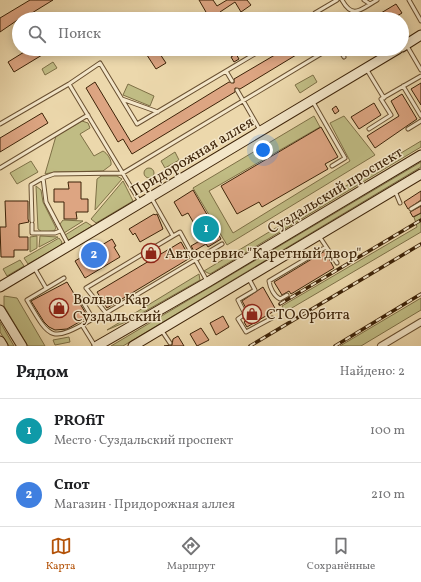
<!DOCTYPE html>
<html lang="ru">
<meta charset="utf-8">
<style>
:root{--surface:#fff;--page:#f2f2f2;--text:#202124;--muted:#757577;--line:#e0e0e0;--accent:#b45309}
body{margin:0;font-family:Vollkorn,serif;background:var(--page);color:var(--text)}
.you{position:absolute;left:263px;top:150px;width:14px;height:14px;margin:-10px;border:3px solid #fff;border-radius:50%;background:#1a73e8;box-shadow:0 0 0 6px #1a73e833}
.badge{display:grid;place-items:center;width:26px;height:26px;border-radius:50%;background:var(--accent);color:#fff;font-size:13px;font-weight:700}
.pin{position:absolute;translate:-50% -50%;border:2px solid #fff;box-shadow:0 1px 4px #0006}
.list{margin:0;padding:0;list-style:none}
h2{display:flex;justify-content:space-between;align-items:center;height:52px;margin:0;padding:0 16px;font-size:17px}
h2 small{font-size:13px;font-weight:400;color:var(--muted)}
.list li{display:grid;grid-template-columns:26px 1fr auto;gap:12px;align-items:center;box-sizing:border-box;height:64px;padding:0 16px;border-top:1px solid var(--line)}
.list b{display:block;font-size:15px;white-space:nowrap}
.list p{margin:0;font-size:13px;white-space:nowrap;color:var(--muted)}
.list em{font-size:13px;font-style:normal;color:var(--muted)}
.icon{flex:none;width:22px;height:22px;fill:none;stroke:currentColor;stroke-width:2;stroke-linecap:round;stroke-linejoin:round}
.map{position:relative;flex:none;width:421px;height:346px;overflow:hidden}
.search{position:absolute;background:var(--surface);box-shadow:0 2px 10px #0003;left:12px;right:12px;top:12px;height:44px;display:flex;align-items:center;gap:10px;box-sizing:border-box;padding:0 14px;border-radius:22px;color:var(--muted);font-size:15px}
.sheet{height:180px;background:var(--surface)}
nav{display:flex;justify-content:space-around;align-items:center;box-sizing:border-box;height:56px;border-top:1px solid var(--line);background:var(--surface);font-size:11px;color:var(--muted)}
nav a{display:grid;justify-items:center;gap:2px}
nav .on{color:var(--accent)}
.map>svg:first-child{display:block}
</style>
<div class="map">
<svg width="421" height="346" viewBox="0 0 421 346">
<rect width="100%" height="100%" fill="#ecd8ac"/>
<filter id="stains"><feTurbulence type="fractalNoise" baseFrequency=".005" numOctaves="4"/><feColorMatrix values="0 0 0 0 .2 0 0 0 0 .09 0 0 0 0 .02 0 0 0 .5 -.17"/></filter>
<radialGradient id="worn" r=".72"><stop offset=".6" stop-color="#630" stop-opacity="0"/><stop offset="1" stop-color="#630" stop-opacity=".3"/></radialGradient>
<path fill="#c0bc84" stroke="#7e7046" d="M53 62 57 68 45 75 42 69Z
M313 75 317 82 300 93 295 85Z
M128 84 154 96 150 106 123 95Z
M314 116 320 127 209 191 233 233 350 161 330 123 344 116 375 155 227 245 193 188Z
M82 121 88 123 90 128 80 134 94 156 103 151C107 153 112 160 111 165L103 171 54 172 45 174 56 136Z
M421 141V147L210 274 204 271Z
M175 152 179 160 165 168 161 161Z
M31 161 38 172 17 184 10 173Z
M421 162V167L123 346H111Z
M144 173a5 5 0 1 1 10 0a5 5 0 1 1-10 0Z
M101 176H117L122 179 95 210 97 179Z
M123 181 133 201 96 223 91 219Z
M36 186 41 190 43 202 56 228 54 231 42 232 38 229Z
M421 213V232L285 312 282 306 417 227 414 217Z
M63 220 83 221 64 233 60 224Z
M86 222 92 226 67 241 65 235Z
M37 236V248L30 252V237Z
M40 236 58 237 39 247Z
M59 238 62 242 61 245 28 264 24 258Z
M20 260 24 266 7 276 3 269Z
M199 274 200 280 128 321 107 330Z
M4 296 17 298 45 346H28L4 306Z
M421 298V310L361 346H340Z
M0 322 14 346H9L0 332Z
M69 337 70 342 55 345 53 340Z"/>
<path fill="#dda582" stroke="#3d2308" d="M30 0H53L27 16 29 19H19L0 32V18Z
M199 0H213L217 6 227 0H247L251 5 241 12 235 2 220 12 224 19H210Z
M396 4 402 13 392 19H371Z
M29 49H52L14 72 8 62Z
M143 49H167L160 54 166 63 156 69Z
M285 49H306L240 89 235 88V92L132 154 123 139 118 142 86 88 95 82 131 142 229 82 234 83V79Z
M236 54 239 59 234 62 231 57Z
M421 83V105L411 89Z
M402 94 417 119 375 148 367 136 399 116 391 101Z
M374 103 381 115 359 129 351 117Z
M336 106 339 111 335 114 332 109Z
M42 113 48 123 0 152V138Z
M321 127 338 157 325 164 328 169 262 207 259 202 237 214 221 186Z
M68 182H81V199H88V212H76L77 219H64V202H54V189H69Z
M193 190 221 239 208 247 206 244 194 251 191 246 203 239 188 213 182 216 174 202Z
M421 191V200L408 209 404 202Z
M5 201H28V219L29 222 19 224V237H28V250H14V257H1L0 227H6Z
M421 206V213L413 217 410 212Z
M154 214 155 215 157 214 163 229 140 242 135 233 133 235 129 229Z
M112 239 116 246 114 247 120 257 85 278 75 261Z
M181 242 190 258 107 308 97 292Z
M325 251 334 268 291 294 289 291 282 295 274 282Z
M67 282 88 317 67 329 55 330 49 327 44 322 31 301Z
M263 287 276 310 247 327 244 322 251 317 242 301Z
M223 316 229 327 216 335 210 323Z
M201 328 209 340 197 346 190 334Z
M178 336 184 346H164L172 345 173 339Z"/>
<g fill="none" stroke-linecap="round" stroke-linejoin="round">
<g stroke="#695031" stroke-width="5">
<path id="lane" d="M342 0C353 20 361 9 377 0
M364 0 370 4
M409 0 421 21
M311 19 315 13 337 0
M407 46 421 70
M339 49 344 57
M367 70 384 98
M226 71 232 81
M69 84 140 202
M403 86 421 116
M237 90 260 130
M122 99 158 112
M313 102 345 158 332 166
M0 124 69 84 100 63 137 124 263 49
M369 129 391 115 381 99 421 76
M408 129 421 121
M0 168 88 115
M395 191 400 203
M152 199 173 236 86 288 106 313 222 244
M411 209 421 203
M32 221 31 185 43 178
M32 224V233H55L60 231
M173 236 180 232 207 281
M319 236 337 263
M68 244 46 202 43 178 54 174 123 173 329 49
M35 269 46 288
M64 278 27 300C51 341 51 342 93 319L81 299
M249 279 255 290 238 300 245 314 238 319 246 332 272 318
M287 295 280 299C274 296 270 288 269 281L326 247
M82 325 95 346
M162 331 170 343"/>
</g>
<g stroke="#695031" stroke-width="8">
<path id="street" d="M381 346 421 322"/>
</g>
<g stroke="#3d2308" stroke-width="11">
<path id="secondary" d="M402 47 421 35
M0 287 398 49
M0 310 22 346
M0 341 3 346
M97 346 208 282 421 155
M133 346 421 174"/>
</g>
<use href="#lane" stroke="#f3e6c9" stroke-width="3"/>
<use href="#street" stroke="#f3e6c9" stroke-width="6"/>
<use href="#secondary" stroke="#f3e6c9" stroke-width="9"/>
<g stroke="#3d2308" stroke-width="3.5">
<path id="rail" d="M280 304 421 220
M250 346 421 244
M335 346 421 294"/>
</g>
<use href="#rail" stroke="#f3e6c9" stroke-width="2" stroke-dasharray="6" stroke-linecap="butt"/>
</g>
<defs>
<g id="shop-ring" transform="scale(1)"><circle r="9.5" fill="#f3e6c9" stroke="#8f2418" stroke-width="1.5"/><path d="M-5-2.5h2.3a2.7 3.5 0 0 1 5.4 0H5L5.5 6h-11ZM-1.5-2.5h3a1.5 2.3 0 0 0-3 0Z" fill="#8f2418"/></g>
</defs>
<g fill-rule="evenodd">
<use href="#shop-ring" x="151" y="253"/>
<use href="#shop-ring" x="59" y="308"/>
<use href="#shop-ring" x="252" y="314"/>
</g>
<g text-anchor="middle" stroke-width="3" stroke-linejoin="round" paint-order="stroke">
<g font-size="15" fill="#3d2308" stroke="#f3e6c9">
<text transform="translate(192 156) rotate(-31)" y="5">Придорожная аллея</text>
<text transform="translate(335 190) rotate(-31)" y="5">Суздальский проспект</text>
</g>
<g font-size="15" fill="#3d2308" stroke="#f3e6c9" text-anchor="start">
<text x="165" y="258">Автосервис "Каретный двор"</text>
<text x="73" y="304">Вольво Кар<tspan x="73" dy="17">Суздальский</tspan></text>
<text x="266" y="319">СТО Орбита</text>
</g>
</g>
<rect width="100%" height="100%" filter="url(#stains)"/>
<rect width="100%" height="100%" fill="url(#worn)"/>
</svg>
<div class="you"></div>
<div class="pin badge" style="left:206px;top:229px;background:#0f9aa8">1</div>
<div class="pin badge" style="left:94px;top:255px;background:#3f7fe0">2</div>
<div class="search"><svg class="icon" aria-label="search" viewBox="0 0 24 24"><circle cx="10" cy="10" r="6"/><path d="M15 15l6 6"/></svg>Поиск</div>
</div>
<section class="sheet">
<h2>Рядом<small>Найдено: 2</small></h2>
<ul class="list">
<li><span class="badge" style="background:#0f9aa8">1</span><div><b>PROfiT</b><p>Место · Суздальский проспект</p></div><em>100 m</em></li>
<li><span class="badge" style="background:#3f7fe0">2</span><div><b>Спот</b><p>Магазин · Придорожная аллея</p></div><em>210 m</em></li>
</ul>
</section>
<nav>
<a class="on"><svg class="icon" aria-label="map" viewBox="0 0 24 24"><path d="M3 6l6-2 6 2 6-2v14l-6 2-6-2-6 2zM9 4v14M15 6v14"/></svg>Карта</a>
<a><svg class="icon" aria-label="directions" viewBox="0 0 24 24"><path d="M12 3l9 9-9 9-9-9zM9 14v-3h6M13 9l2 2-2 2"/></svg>Маршрут</a>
<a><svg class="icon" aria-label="saved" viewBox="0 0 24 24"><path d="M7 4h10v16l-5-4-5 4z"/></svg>Сохранённые</a>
</nav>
